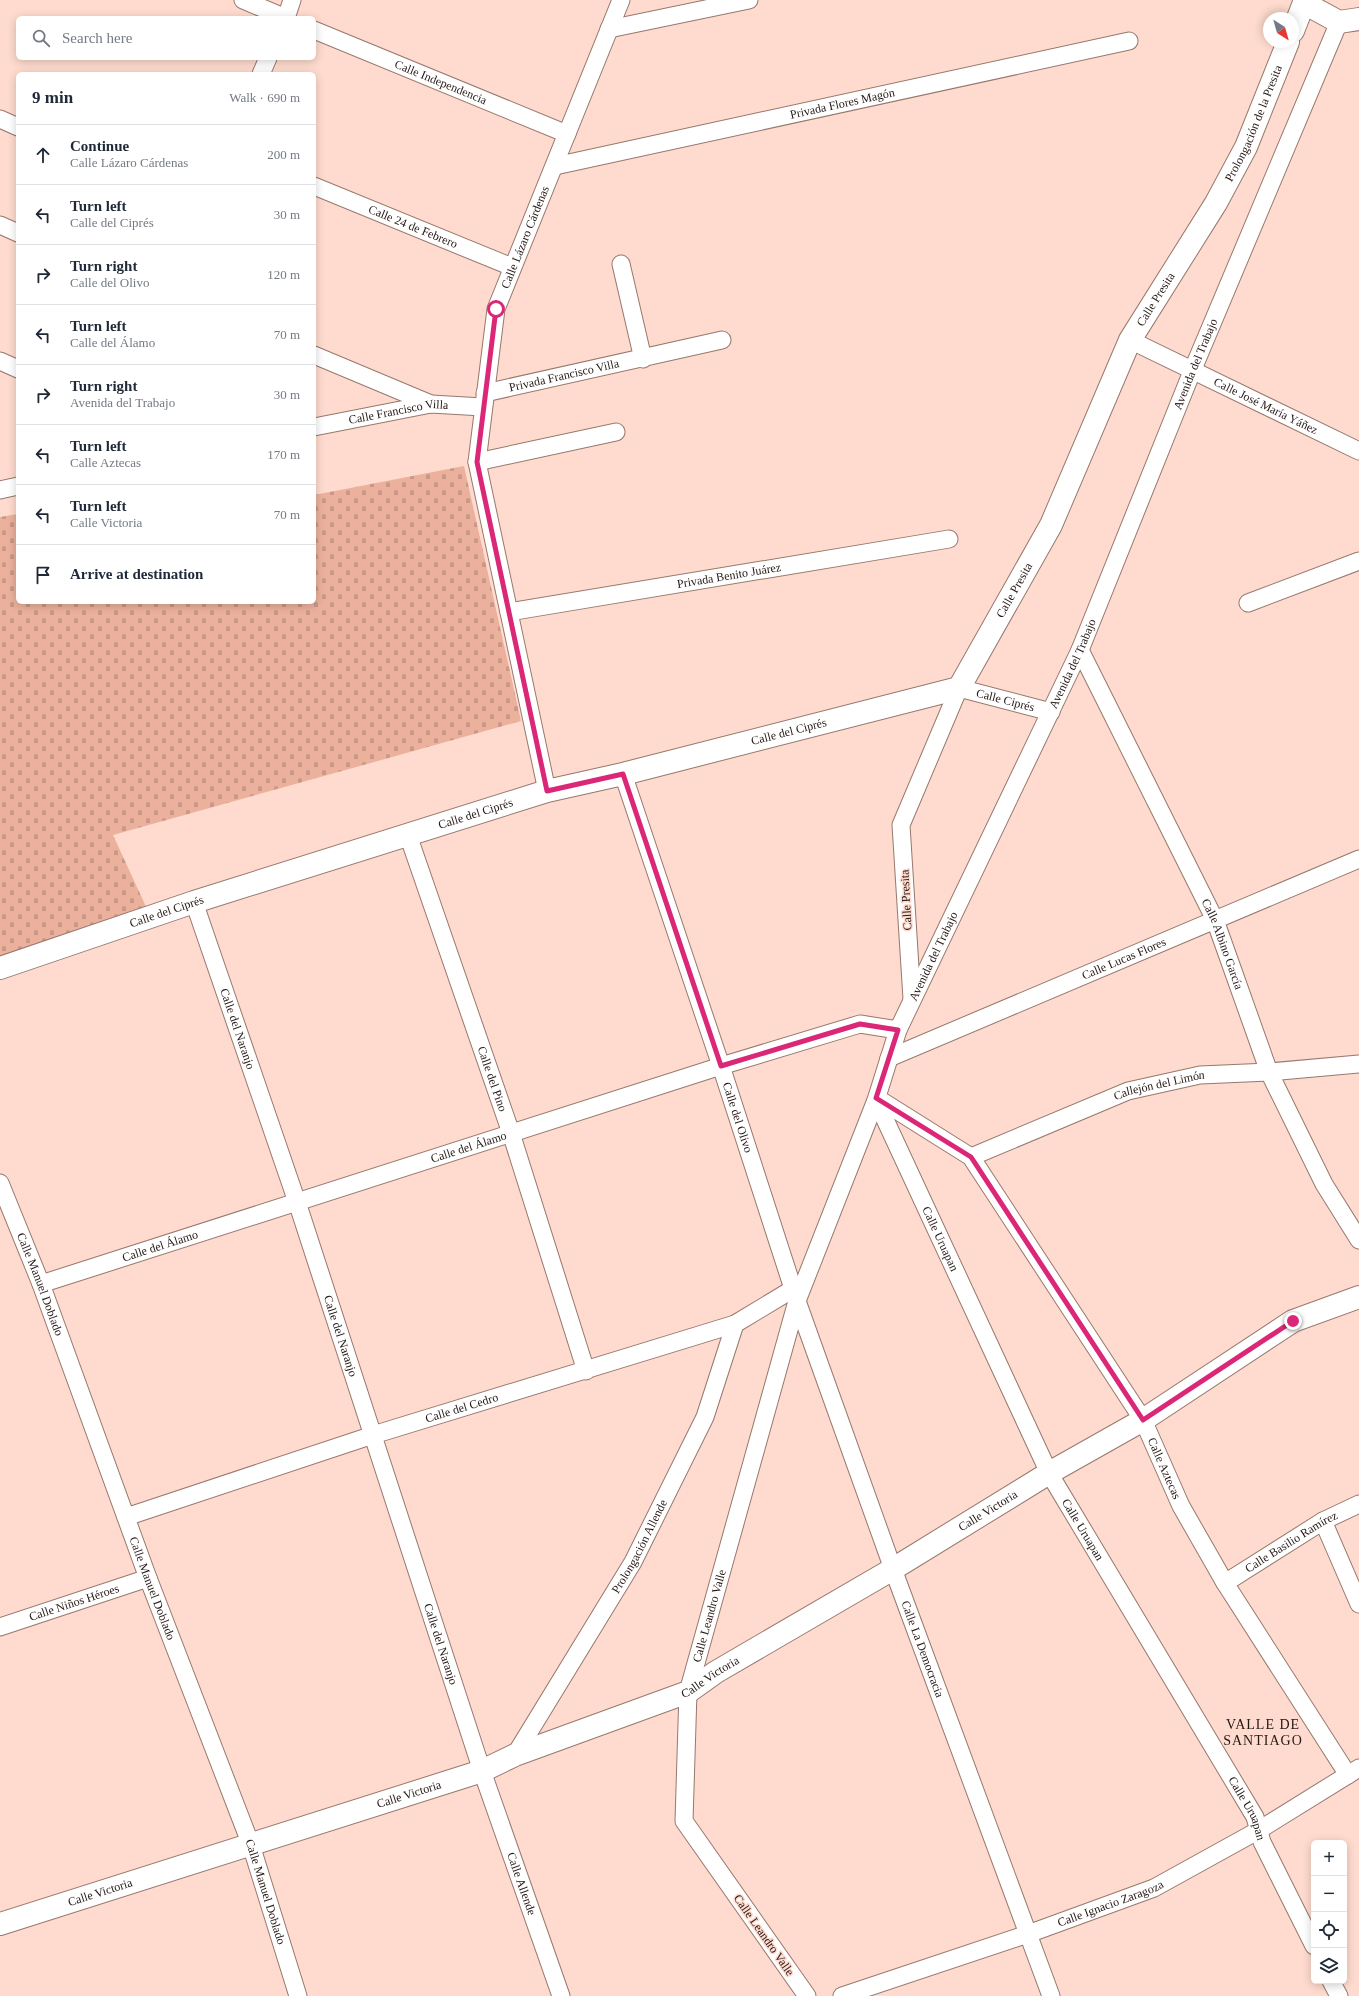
<!DOCTYPE html>
<meta charset="utf-8">
<style>
:root{--surface:#fff;--page:#f6f6f7;--text:#1f2937;--muted:#747a83;--line:#e0e1e3}
body{margin:0;font-family:Georgia,serif;background:var(--page);color:var(--text)}
.controls{position:absolute;right:12px;bottom:12px;display:grid;overflow:hidden;border-radius:6px;box-shadow:0 2px 10px #0003}
.controls button{width:36px;height:36px;display:grid;place-items:center;padding:0;border:0;border-bottom:1px solid var(--line);background:var(--surface);color:var(--text);font:20px sans-serif}
.compass{position:absolute;left:1263px;top:12px;width:36px;height:36px;border-radius:50%;background:var(--surface);box-shadow:0 2px 10px #0003;rotate:143deg}
.stop{position:absolute;width:12px;height:12px;margin:-9px;border:3px solid #db2777;border-radius:50%;background:#fff}
.stop.end{background:#db2777;border-color:#fff;box-shadow:0 1px 4px #0008}
.list{margin:0;padding:0;list-style:none}
h2{display:flex;justify-content:space-between;align-items:center;height:52px;margin:0;padding:0 16px;font-size:17px}
h2 small{font-size:13px;font-weight:400;color:var(--muted)}
.list li{display:grid;grid-template-columns:26px 1fr auto;gap:12px;align-items:center;box-sizing:border-box;height:60px;padding:0 16px;border-top:1px solid var(--line)}
.list b{display:block;font-size:15px;white-space:nowrap}
.list p{margin:0;font-size:13px;white-space:nowrap;color:var(--muted)}
.list em{font-size:13px;font-style:normal;color:var(--muted)}
.icon{flex:none;width:22px;height:22px;fill:none;stroke:currentColor;stroke-width:2;stroke-linecap:round;stroke-linejoin:round}
.map{position:relative;flex:none;width:1359px;height:1996px;overflow:hidden}
.search{position:absolute;background:var(--surface);box-shadow:0 2px 10px #0003;left:16px;top:16px;width:300px;height:44px;display:flex;align-items:center;gap:10px;box-sizing:border-box;padding:0 14px;border-radius:6px;color:var(--muted);font-size:15px}
.panel{position:absolute;background:var(--surface);box-shadow:0 2px 10px #0003;left:16px;top:72px;width:300px;height:532px;border-radius:6px}
.map>svg:first-child{display:block}
</style>
<div class="map">
<svg width="1359" height="1996" viewBox="0 0 1359 1996">
<defs>
<pattern id="cemetery-stones" width="16" height="16" patternUnits="userSpaceOnUse"><rect width="16" height="16" fill="#ebb19d"/><path d="M2 7V4a2 2 0 0 1 4 0v3zM10 15v-3a2 2 0 0 1 4 0v3z" fill="#c99886"/></pattern>
</defs>
<rect width="100%" height="100%" fill="#fedbce"/>
<path fill="url(#cemetery-stones)" d="M464 466 521 721 113 835 148 911 0 957V517L18 514V602H314V495Z"/>
<g fill="none" stroke-linecap="round" stroke-linejoin="round">
<g stroke="#97786d" stroke-width="19">
<g id="street">
<path d="M243 0 286 18"/>
<path d="M286 18 292 0"/>
<path d="M609 29 749 0"/>
<path id="s1" d="M314 30 567 134"/>
<path d="M261 74 268 58"/>
<path d="M0 119 18 127"/>
<path id="s2" d="M555 166 1129 41"/>
<path id="s3" d="M314 186 512 267"/>
<path d="M0 225 18 233"/>
<path d="M621 264 643 359"/>
<path id="s4" d="M1130 340 1359 451"/>
<path d="M314 355 431 404"/>
<path d="M0 361 18 369"/>
<path id="s5" d="M485 393 722 340"/>
<path id="s6" d="M314 427 431 404 483 407"/>
<path d="M477 462 616 432"/>
<path d="M0 490 18 486"/>
<path d="M1248 603 1359 561"/>
<path id="s7" d="M509 612 949 539"/>
<path id="s8" d="M1080 650 1215 920 1269 1072 1324 1184 1359 1240"/>
<path id="s9" d="M623 774 721 1066 797 1301 893 1569 1051 1996"/>
<path id="s10" d="M547 791 477 462 496 309 621 0"/>
<path id="s11" d="M408 835 511 1133 586 1371"/>
<path id="s12" d="M194 902 297 1202 482 1771 561 1996"/>
<path id="s13" d="M912 999 901 825 959 688 1051 712"/>
<path id="s14" d="M889 1058 1359 859"/>
<path id="s15" d="M877 1098 971 1157 1143 1420 1181 1506 1225 1583 1348 1775"/>
<path id="s16" d="M876 1100 1049 1473 1255 1817 1262 1842 1314 1946"/>
<path id="s17" d="M971 1157 1128 1091 1200 1075 1269 1072 1359 1064"/>
<path id="s18" d="M0 1183 41 1284 148 1578 251 1845 298 1996"/>
<path id="s19" d="M41 1284 721 1066 860 1024 898 1030"/>
<path id="s20" d="M126 1517 373 1435 735 1324 793 1289"/>
<path d="M1323 1521 1359 1604"/>
<path id="s21" d="M1225 1583 1323 1521 1359 1504"/>
<path id="s22" d="M0 1627 148 1578"/>
<path id="s23" d="M515 1755 633 1562 705 1417 735 1324"/>
<path d="M1331 1981 1339 1996"/>
<path id="s24" d="M807 1996 684 1821 688 1692 797 1301 876 1100 898 1030 1080 650 1193 369 1339 22"/>
<path id="s25" d="M842 1996 1028 1934 1154 1888 1259 1830 1359 1768"/>
</g>
</g>
<g stroke="#97786d" stroke-width="24">
<g id="secondary">
<path d="M1304 3 1339 22 1359 19"/>
<path d="M1293 31 1305 0"/>
<path id="s26" d="M0 968 194 902 547 791 623 774 959 688 1051 525 1130 340 1216 203 1246 147 1288 42"/>
<path id="s27" d="M0 1924 482 1771 515 1755 688 1692 716 1672 893 1569 1049 1473 1143 1420 1293 1321 1359 1297"/>
</g>
</g>
<use href="#street" stroke="#fff" stroke-width="17"/>
<use href="#secondary" stroke="#fff" stroke-width="22"/>
</g>
<g fill="none" stroke-linecap="round" stroke-linejoin="round">
<path stroke="#db2777" stroke-width="5" d="M496 309 477 462 547 791 623 774 721 1066 860 1024 898 1030 876 1098 971 1157 1143 1420 1293 1321"/>
</g>
<g text-anchor="middle" stroke-width="3" stroke-linejoin="round" paint-order="stroke">
<g font-size="12" fill="#241814" stroke="#fedbce">
<text dy="4" stroke="none"><textPath href="#s1" startOffset="137">Calle Independencia</textPath></text>
<text dy="4" stroke="none"><textPath href="#s2" startOffset="294">Privada Flores Magón</textPath></text>
<text dy="4" stroke="none"><textPath href="#s26" startOffset="1638">Prolongación de la Presita</textPath></text>
<text dy="4" stroke="none"><textPath href="#s3" startOffset="107">Calle 24 de Febrero</textPath></text>
<text dy="4" stroke="none"><textPath href="#s10" startOffset="568">Calle Lázaro Cárdenas</textPath></text>
<text dy="4" stroke="none"><textPath href="#s26" startOffset="1436">Calle Presita</textPath></text>
<text dy="4" stroke="none"><textPath href="#s24" startOffset="1768">Avenida del Trabajo</textPath></text>
<text dy="4" stroke="none"><textPath href="#s5" startOffset="81">Privada Francisco Villa</textPath></text>
<text dy="4" stroke="none"><textPath href="#s4" startOffset="151">Calle José María Yáñez</textPath></text>
<text dy="4" stroke="none"><textPath href="#s6" startOffset="86">Calle Francisco Villa</textPath></text>
<text dy="4" stroke="none"><textPath href="#s7" startOffset="223">Privada Benito Juárez</textPath></text>
<text dy="4" stroke="none"><textPath href="#s26" startOffset="1112">Calle Presita</textPath></text>
<text dy="4" stroke="none"><textPath href="#s24" startOffset="1444">Avenida del Trabajo</textPath></text>
<text dy="4" stroke="none"><textPath href="#s13" startOffset="371">Calle Ciprés</textPath></text>
<text dy="4" stroke="none"><textPath href="#s26" startOffset="824">Calle del Ciprés</textPath></text>
<text dy="4" stroke="none"><textPath href="#s26" startOffset="500">Calle del Ciprés</textPath></text>
<text transform="translate(906 900) rotate(-93)" y="4">Calle Presita</text>
<text dy="4" stroke="none"><textPath href="#s26" startOffset="176">Calle del Ciprés</textPath></text>
<text dy="4" stroke="none"><textPath href="#s8" startOffset="327">Calle Albino García</textPath></text>
<text dy="4" stroke="none"><textPath href="#s24" startOffset="1120">Avenida del Trabajo</textPath></text>
<text dy="4" stroke="none"><textPath href="#s14" startOffset="255">Calle Lucas Flores</textPath></text>
<text dy="4" stroke="none"><textPath href="#s12" startOffset="134">Calle del Naranjo</textPath></text>
<text dy="4" stroke="none"><textPath href="#s11" startOffset="258">Calle del Pino</textPath></text>
<text dy="4" stroke="none"><textPath href="#s17" startOffset="202">Callejón del Limón</textPath></text>
<text dy="4" stroke="none"><textPath href="#s9" startOffset="362">Calle del Olivo</textPath></text>
<text dy="4" stroke="none"><textPath href="#s19" startOffset="449">Calle del Álamo</textPath></text>
<text dy="4" stroke="none"><textPath href="#s16" startOffset="153">Calle Uruapan</textPath></text>
<text dy="4" stroke="none"><textPath href="#s19" startOffset="125">Calle del Álamo</textPath></text>
<text dy="4" stroke="none"><textPath href="#s18" startOffset="109">Calle Manuel Doblado</textPath></text>
<text dy="4" stroke="none"><textPath href="#s12" startOffset="458">Calle del Naranjo</textPath></text>
<text dy="4" stroke="none"><textPath href="#s20" startOffset="353">Calle del Cedro</textPath></text>
<text dy="4" stroke="none"><textPath href="#s15" startOffset="478">Calle Aztecas</textPath></text>
<text dy="4" stroke="none"><textPath href="#s27" startOffset="1077">Calle Victoria</textPath></text>
<text dy="4" stroke="none"><textPath href="#s16" startOffset="477">Calle Uruapan</textPath></text>
<text dy="4" stroke="none"><textPath href="#s21" startOffset="78">Calle Basilio Ramírez</textPath></text>
<text dy="4" stroke="none"><textPath href="#s23" startOffset="243">Prolongación Allende</textPath></text>
<text dy="4" stroke="none"><textPath href="#s18" startOffset="433">Calle Manuel Doblado</textPath></text>
<text dy="4" stroke="none"><textPath href="#s22" startOffset="78">Calle Niños Héroes</textPath></text>
<text dy="4" stroke="none"><textPath href="#s24" startOffset="422">Calle Leandro Valle</textPath></text>
<text dy="4" stroke="none"><textPath href="#s12" startOffset="782">Calle del Naranjo</textPath></text>
<text dy="4" stroke="none"><textPath href="#s9" startOffset="925">Calle La Democracia</textPath></text>
<text dy="4" stroke="none"><textPath href="#s27" startOffset="753">Calle Victoria</textPath></text>
<text dy="4" stroke="none"><textPath href="#s27" startOffset="429">Calle Victoria</textPath></text>
<text dy="4" stroke="none"><textPath href="#s16" startOffset="801">Calle Uruapan</textPath></text>
<text dy="4" stroke="none"><textPath href="#s12" startOffset="1035">Calle Allende</textPath></text>
<text dy="4" stroke="none"><textPath href="#s18" startOffset="757">Calle Manuel Doblado</textPath></text>
<text dy="4" stroke="none"><textPath href="#s27" startOffset="105">Calle Victoria</textPath></text>
<text dy="4" stroke="none"><textPath href="#s25" startOffset="284">Calle Ignacio Zaragoza</textPath></text>
<text transform="translate(764 1935) rotate(55)" y="4">Calle Leandro Valle</text>
</g>
<g font-size="14" letter-spacing="1" fill="#241814" stroke="#fedbce">
<text x="1263" y="1729">VALLE DE<tspan x="1263" dy="16">SANTIAGO</tspan></text>
</g>
</g>
</svg>
<div class="controls">
<button>+</button>
<button>−</button>
<button><svg class="icon" aria-label="locate" viewBox="0 0 24 24"><circle cx="12" cy="12" r="6"/><path d="M12 2v4M12 18v4M2 12h4M18 12h4"/></svg></button>
<button><svg class="icon" aria-label="layers" viewBox="0 0 24 24"><path d="M12 4l9 5-9 5-9-5zM3 14l9 5 9-5"/></svg></button>
</div>
<svg class="compass" viewBox="-18 -18 36 36"><path d="M0-13l5 13h-10z" fill="#e53935"/><path d="M0 13l5-13h-10z" fill="#747a83"/></svg>
<div class="stop" style="left:496px;top:309px"></div>
<div class="stop end" style="left:1293px;top:1321px"></div>
<div class="search"><svg class="icon" aria-label="search" viewBox="0 0 24 24"><circle cx="10" cy="10" r="6"/><path d="M15 15l6 6"/></svg>Search here</div>
<section class="panel">
<h2>9 min<small>Walk · 690 m</small></h2>
<ul class="list">
<li><svg class="icon" aria-label="ahead" viewBox="0 0 24 24"><path d="M12 20V5M6 11l6-6 6 6"/></svg><div><b>Continue</b><p>Calle Lázaro Cárdenas</p></div><em>200 m</em></li>
<li><svg class="icon" aria-label="left" viewBox="0 0 24 24"><path d="M17 20v-9H6M10 6l-5 5 5 5"/></svg><div><b>Turn left</b><p>Calle del Ciprés</p></div><em>30 m</em></li>
<li><svg class="icon" aria-label="right" viewBox="0 0 24 24"><path d="M7 20v-9h11M14 6l5 5-5 5"/></svg><div><b>Turn right</b><p>Calle del Olivo</p></div><em>120 m</em></li>
<li><svg class="icon" aria-label="left" viewBox="0 0 24 24"><path d="M17 20v-9H6M10 6l-5 5 5 5"/></svg><div><b>Turn left</b><p>Calle del Álamo</p></div><em>70 m</em></li>
<li><svg class="icon" aria-label="right" viewBox="0 0 24 24"><path d="M7 20v-9h11M14 6l5 5-5 5"/></svg><div><b>Turn right</b><p>Avenida del Trabajo</p></div><em>30 m</em></li>
<li><svg class="icon" aria-label="left" viewBox="0 0 24 24"><path d="M17 20v-9H6M10 6l-5 5 5 5"/></svg><div><b>Turn left</b><p>Calle Aztecas</p></div><em>170 m</em></li>
<li><svg class="icon" aria-label="left" viewBox="0 0 24 24"><path d="M17 20v-9H6M10 6l-5 5 5 5"/></svg><div><b>Turn left</b><p>Calle Victoria</p></div><em>70 m</em></li>
<li><svg class="icon" aria-label="arrive" viewBox="0 0 24 24"><path d="M6 21V4h12l-3 4 3 4H6"/></svg><div><b>Arrive at destination</b></div></li>
</ul>
</section>
</div>
